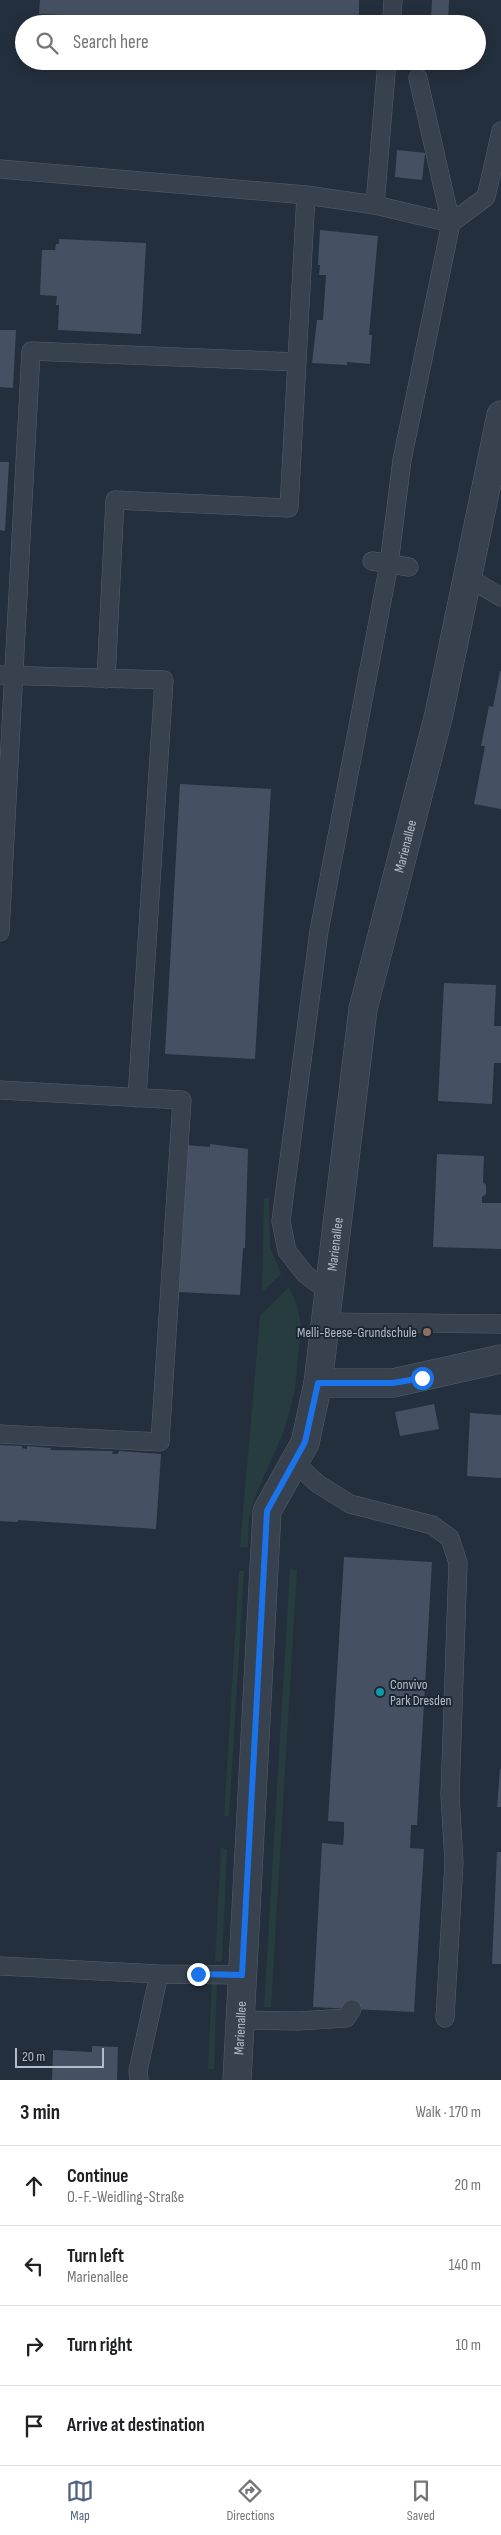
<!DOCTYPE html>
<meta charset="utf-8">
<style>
:root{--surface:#fff;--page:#f2f2f2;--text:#202124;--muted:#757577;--line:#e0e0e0;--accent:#506383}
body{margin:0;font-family:"Sofia Sans Condensed",sans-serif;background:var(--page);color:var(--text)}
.scale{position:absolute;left:15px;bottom:12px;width:89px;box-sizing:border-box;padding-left:5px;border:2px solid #b4bcc9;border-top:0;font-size:14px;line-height:18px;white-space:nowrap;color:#b4bcc9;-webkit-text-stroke:4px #1d2633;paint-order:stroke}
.stop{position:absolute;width:15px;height:15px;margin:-11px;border:4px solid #1a73e8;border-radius:50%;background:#fff}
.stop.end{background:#1a73e8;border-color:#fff;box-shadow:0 1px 5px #0008}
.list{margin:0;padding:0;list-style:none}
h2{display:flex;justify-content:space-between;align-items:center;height:65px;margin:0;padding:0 20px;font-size:21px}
h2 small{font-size:16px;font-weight:400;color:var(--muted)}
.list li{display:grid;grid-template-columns:32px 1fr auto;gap:15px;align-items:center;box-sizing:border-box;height:80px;padding:0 20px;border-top:1px solid var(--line)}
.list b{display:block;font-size:19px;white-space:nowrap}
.list p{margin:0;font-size:16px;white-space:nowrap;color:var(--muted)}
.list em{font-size:16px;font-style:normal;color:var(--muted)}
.icon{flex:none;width:28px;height:28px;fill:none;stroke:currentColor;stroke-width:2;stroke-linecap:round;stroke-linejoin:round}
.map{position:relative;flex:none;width:501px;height:2080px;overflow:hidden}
.search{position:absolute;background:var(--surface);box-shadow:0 2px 12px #0003;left:15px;right:15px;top:15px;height:55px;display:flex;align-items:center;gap:12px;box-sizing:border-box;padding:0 18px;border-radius:28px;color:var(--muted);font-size:19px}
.sheet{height:385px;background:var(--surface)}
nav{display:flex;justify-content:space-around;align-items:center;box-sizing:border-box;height:70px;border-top:1px solid var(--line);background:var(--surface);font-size:14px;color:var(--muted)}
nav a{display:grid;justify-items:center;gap:2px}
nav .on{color:var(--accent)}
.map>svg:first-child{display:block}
</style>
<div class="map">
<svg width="501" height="2080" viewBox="0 0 501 2080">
<rect width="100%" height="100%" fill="#242f3e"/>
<path fill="#263c3f" d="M264 1198H269L270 1247 281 1274 262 1292Z
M289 1287 297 1305 301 1326 295 1390 284 1431 255 1497 249 1518 248 1547H240L260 1316Z
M290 1569 297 1570 271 2007H264Z
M239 1571H244L229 1816H224Z
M221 1848 227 1849 222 1962 215 1961Z
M212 1980H217L214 2069H208Z"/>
<path fill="#455162" d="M40 0H359V16L431 19 432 0H449L448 24H86V16L39 14Z
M397 150 425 153 422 180 395 177Z
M320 230 378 236 369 335H372L370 364 347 362V365L312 363 317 320H323L326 275H319L320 265H318Z
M59 239 146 243 141 334 58 330 59 305H56L57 296 40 295 42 250H55L56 244H59Z
M0 330H16L13 388 0 387Z
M0 462H9L5 531 0 530Z
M500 671H501V809L474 804 485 746H481L489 706 493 707Z
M180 784 271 789 255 1059 165 1054Z
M444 983 496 985 494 1026H501V1063H494L492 1104 438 1101Z
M210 1144 248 1149 245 1248H243L240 1295 178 1292 186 1145 210 1147Z
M437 1154 484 1156 483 1182 486 1185V1194L482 1197V1203H501V1249L433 1247Z
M434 1404 439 1429 400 1436 395 1412Z
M470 1413 501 1415V1478L467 1476Z
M0 1445 22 1446V1448L27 1449V1446L51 1448 50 1450 113 1451 112 1454H118L119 1451 161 1454 156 1529 18 1520V1522L0 1521Z
M344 1557 432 1562 417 1825H411L410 1848 424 1849 414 2012 313 2007 322 1843 343 1845 344 1834V1822L328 1821Z
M500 1769H501V1807H497Z
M497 1852H501V1964H492Z
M92 2046 118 2047 117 2080H52L53 2050 92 2052Z"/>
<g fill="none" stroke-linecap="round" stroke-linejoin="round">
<g stroke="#565f6c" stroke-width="19">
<path id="service" d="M392 17 393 0
M0 169 306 195 375 205 451 223 486 197 501 131
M375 205 387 61
M372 561 409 567
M467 577 501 597
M0 675 164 680 137 1098
M106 679 115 500 289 508 306 195
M0 932 31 351 297 362
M0 1090 182 1100 160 1442 0 1434
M329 1292 305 1274 287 1251 281 1221 319 931 389 564 402 460 451 223 418 78
M325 1322 501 1324
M294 1462 318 1484 350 1504 432 1525 450 1538 458 1563 450 1795 454 1862 445 2018
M0 1966 159 1974 242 1975
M240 2020 298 2021 346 2018 352 2009
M139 2080 138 2071 159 1974"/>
</g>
<g stroke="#565f6c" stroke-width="29">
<g id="minor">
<path d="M318 1383H393L501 1359"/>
<path id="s1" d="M237 2080 267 1511 305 1443 318 1383 363 1009 439 714 501 415"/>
</g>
</g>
<use href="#service" stroke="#38414e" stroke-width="18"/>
<use href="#minor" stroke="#38414e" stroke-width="28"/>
</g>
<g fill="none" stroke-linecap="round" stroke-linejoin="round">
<path stroke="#1a73e8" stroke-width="6" d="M198 1974 242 1975 267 1511 305 1442 318 1383H393L422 1378"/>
</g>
<circle fill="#8d6e63" stroke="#1d2633" stroke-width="2" cx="427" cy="1332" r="5"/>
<circle fill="#0f9aa8" stroke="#1d2633" stroke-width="2" cx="380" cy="1692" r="5"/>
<g text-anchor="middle" stroke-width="4" stroke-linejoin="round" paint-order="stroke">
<g font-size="14" fill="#b4bcc9" stroke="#1d2633">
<text dy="5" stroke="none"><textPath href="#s1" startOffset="1254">Marienallee</textPath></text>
<text dy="5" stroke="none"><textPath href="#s1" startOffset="849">Marienallee</textPath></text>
<text dy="5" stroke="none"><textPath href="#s1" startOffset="52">Marienallee</textPath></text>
</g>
<g font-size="14" fill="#b4bcc9" stroke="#1d2633" text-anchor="end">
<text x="417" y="1337">Melli-Beese-Grundschule</text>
<text x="390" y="1689" text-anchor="start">Convivo<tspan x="390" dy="16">Park Dresden</tspan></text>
</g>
</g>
</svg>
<div class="scale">20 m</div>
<div class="stop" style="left:422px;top:1378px"></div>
<div class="stop end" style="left:198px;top:1974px"></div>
<div class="search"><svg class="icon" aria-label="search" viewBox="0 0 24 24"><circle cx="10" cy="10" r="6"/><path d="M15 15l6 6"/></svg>Search here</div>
</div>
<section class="sheet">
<h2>3 min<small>Walk · 170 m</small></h2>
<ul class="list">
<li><svg class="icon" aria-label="ahead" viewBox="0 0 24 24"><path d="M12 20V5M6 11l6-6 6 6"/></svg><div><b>Continue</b><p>O.-F.-Weidling-Straße</p></div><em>20 m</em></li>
<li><svg class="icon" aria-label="left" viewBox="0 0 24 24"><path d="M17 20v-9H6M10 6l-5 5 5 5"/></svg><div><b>Turn left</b><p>Marienallee</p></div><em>140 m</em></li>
<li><svg class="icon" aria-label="right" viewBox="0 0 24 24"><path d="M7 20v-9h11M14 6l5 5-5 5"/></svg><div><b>Turn right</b></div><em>10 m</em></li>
<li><svg class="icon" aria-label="arrive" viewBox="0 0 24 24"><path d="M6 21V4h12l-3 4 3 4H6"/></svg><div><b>Arrive at destination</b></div></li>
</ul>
</section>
<nav>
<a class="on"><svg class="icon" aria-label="map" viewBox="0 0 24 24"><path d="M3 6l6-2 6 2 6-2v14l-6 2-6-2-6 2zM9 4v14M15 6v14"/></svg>Map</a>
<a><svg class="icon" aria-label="directions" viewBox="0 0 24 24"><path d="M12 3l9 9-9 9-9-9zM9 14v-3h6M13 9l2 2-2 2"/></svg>Directions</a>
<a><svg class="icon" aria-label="saved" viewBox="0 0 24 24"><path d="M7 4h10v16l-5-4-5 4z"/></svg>Saved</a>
</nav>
